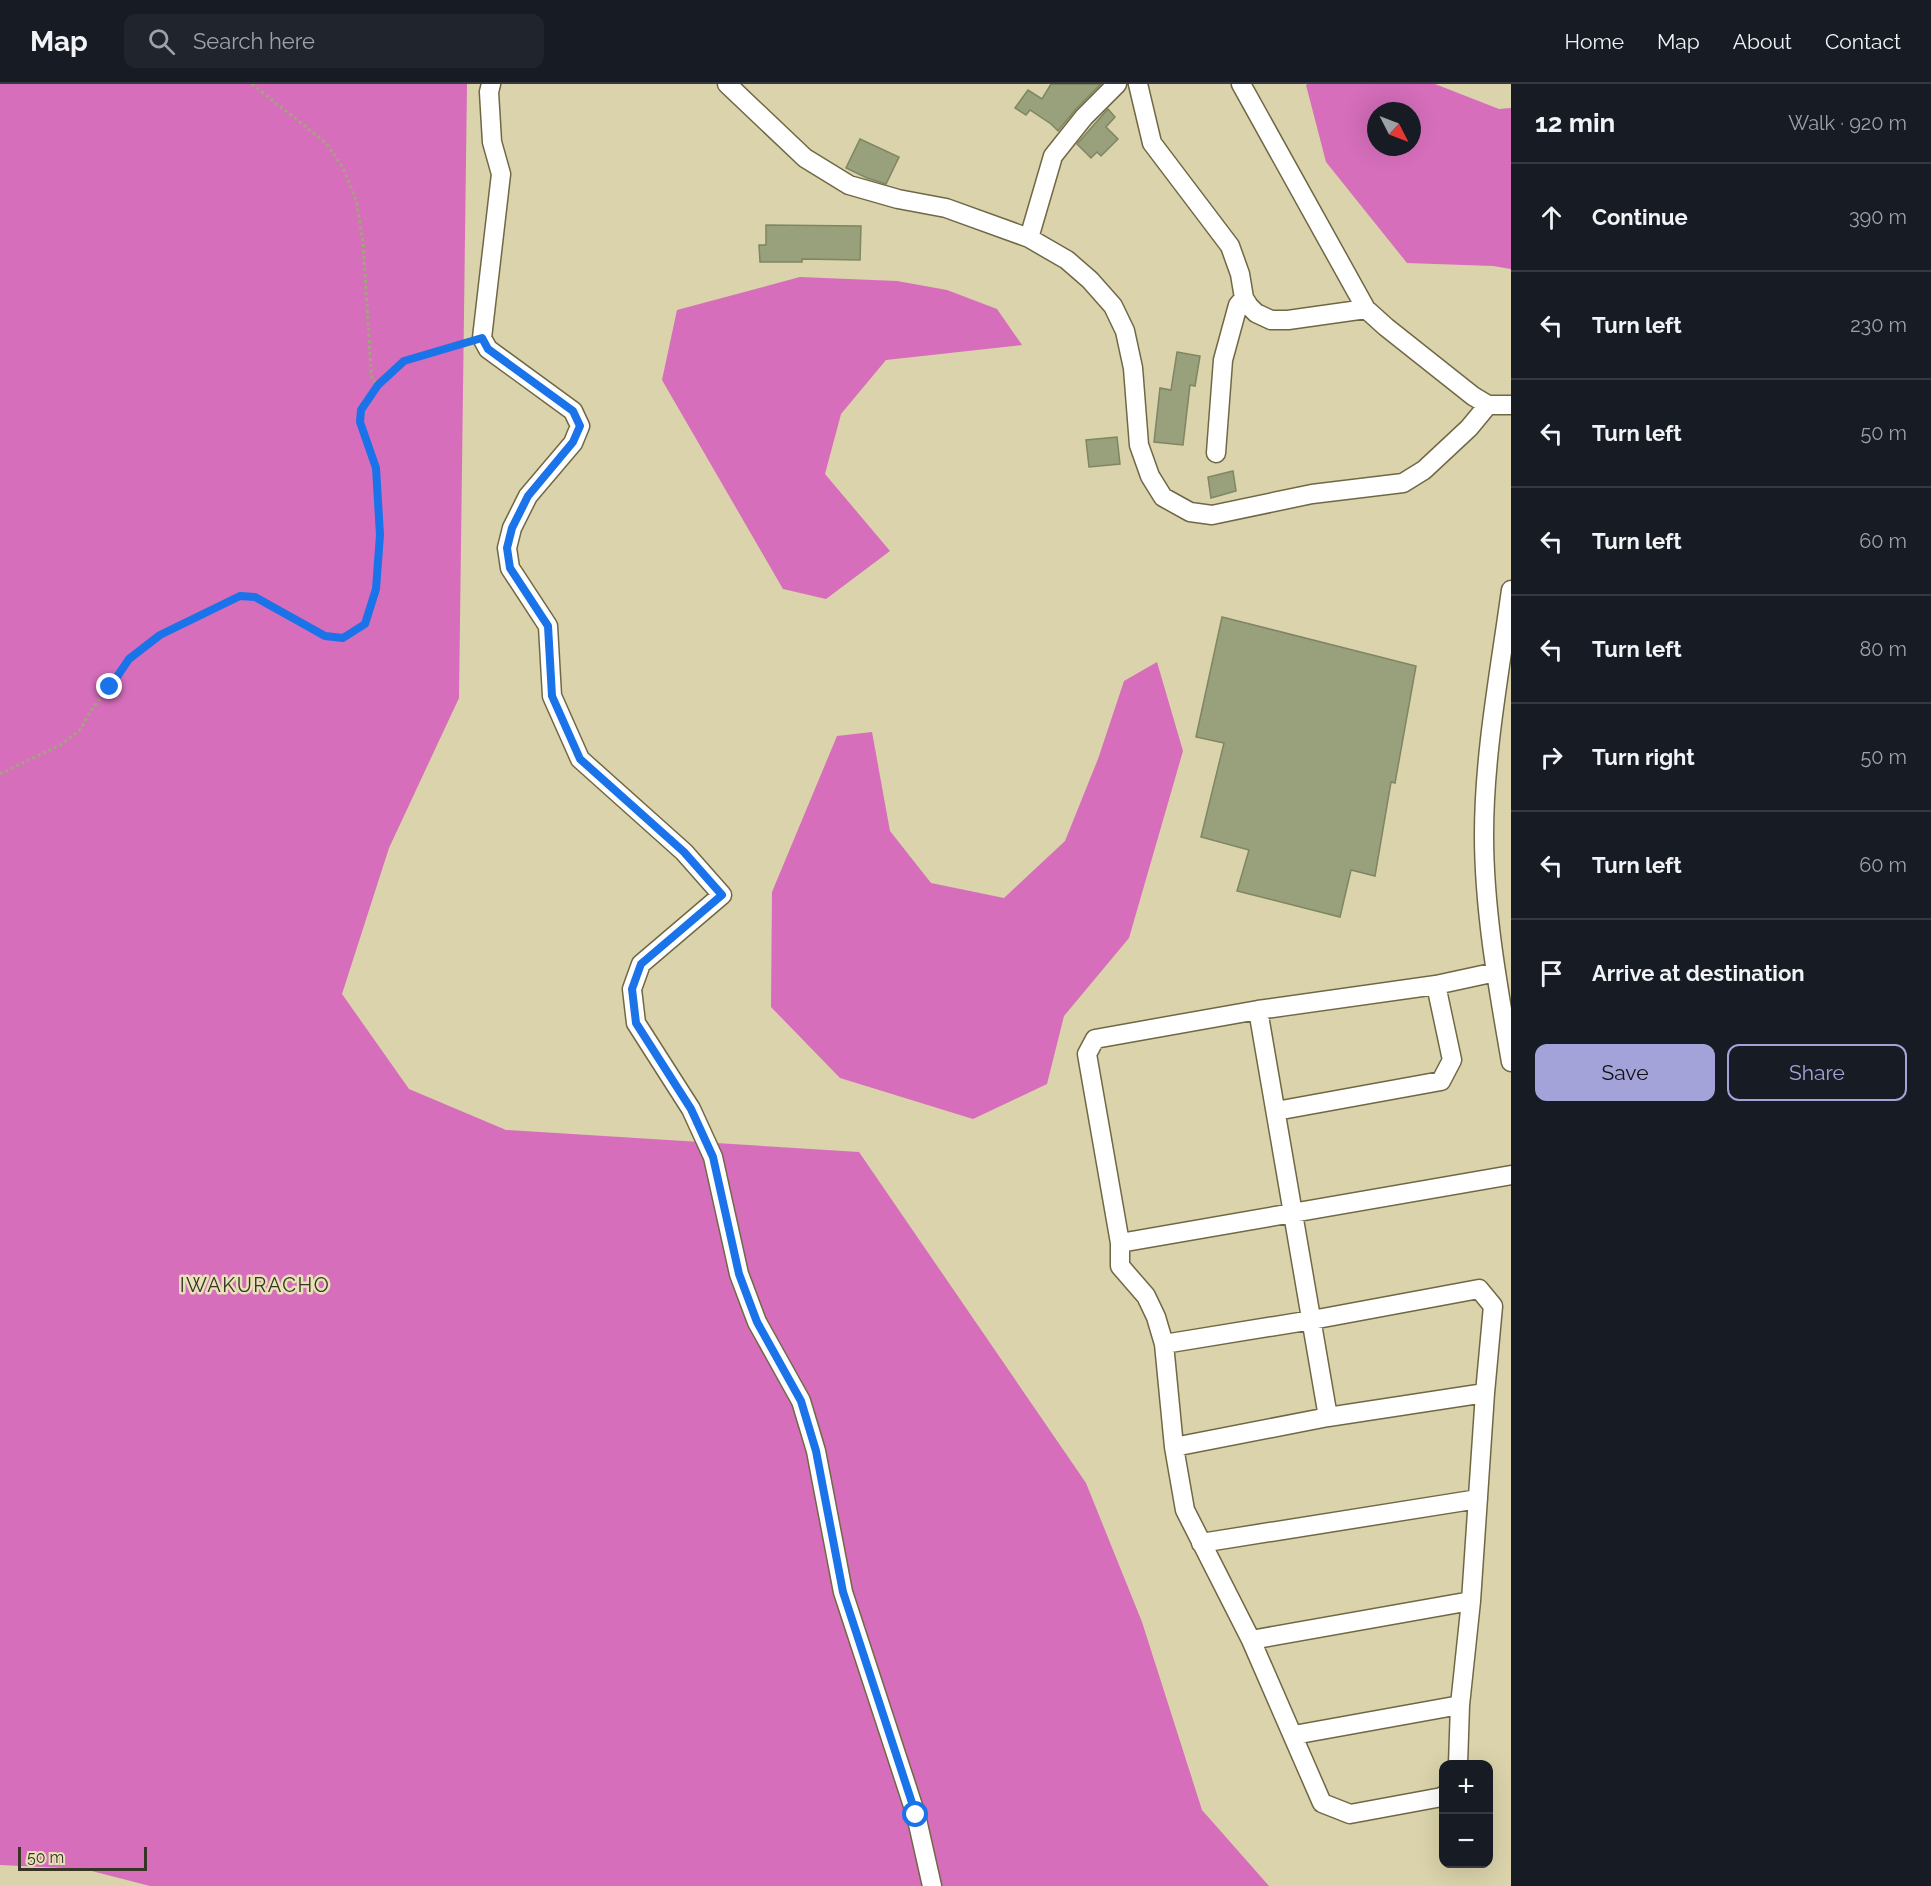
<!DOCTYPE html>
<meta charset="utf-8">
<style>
:root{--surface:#171b24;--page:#20242c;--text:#f1f3f6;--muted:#9ea1a6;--line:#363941;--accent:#a4a3d9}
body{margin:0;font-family:Raleway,sans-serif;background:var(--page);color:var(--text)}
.controls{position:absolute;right:18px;bottom:18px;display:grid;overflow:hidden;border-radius:12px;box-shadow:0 6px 24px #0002}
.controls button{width:54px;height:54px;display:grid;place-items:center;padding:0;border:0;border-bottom:2px solid var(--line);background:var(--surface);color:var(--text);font:30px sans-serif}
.compass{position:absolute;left:1367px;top:18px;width:54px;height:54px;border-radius:50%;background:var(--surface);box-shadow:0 6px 24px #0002;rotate:132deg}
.scale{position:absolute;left:18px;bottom:15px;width:129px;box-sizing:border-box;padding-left:6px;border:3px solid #373425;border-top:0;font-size:16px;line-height:21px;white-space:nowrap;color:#373425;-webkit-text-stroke:4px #e8e0b8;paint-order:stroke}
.stop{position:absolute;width:18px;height:18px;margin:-14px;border:4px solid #1a73e8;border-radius:50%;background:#fff}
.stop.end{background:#1a73e8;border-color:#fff;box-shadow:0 2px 6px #0008}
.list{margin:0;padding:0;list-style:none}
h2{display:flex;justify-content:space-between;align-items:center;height:78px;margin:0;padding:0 24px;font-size:26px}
h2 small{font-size:20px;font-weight:400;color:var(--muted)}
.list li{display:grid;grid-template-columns:39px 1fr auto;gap:18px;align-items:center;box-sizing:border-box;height:108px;padding:0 24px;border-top:2px solid var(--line)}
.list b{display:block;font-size:22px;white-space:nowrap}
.list em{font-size:20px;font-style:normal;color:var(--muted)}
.actions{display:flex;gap:12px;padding:18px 24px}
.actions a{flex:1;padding:14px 0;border:2px solid var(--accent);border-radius:12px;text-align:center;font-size:21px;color:var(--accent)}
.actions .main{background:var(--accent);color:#111}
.icon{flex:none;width:33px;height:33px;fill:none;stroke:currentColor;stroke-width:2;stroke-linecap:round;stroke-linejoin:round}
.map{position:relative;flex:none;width:1511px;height:1802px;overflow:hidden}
header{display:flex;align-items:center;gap:36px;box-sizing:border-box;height:84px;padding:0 30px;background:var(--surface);border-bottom:2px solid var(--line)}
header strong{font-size:28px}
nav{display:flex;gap:33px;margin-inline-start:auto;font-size:21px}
.search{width:420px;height:54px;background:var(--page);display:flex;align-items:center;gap:15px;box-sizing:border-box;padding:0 21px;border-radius:12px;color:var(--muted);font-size:22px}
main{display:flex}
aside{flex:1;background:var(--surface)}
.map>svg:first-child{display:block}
</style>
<header>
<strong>Map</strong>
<div class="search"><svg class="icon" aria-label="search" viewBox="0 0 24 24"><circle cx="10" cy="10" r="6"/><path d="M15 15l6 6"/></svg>Search here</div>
<nav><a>Home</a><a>Map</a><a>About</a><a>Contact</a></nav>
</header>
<main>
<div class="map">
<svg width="1511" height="1802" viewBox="0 0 1511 1802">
<rect width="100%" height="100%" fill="#dad3ab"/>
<path fill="#d66ebb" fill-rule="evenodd" d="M0 0H467L459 614 389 764 342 910 409 1005 506 1046 859 1068 1086 1399 1142 1538 1202 1726 1269 1802H150L84 1785 0 1781Z
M1308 0H1435L1499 25 1511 24V185L1493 182 1407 179 1326 78 1306 1ZM1376 27H1412V63H1376Z
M800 193 897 197 947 206 997 225 1022 261 886 276 841 330 825 390 890 467 826 515 783 505 662 296 677 226Z
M1157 578 1183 667 1129 854 1064 932 1047 1000 973 1035 840 994 771 923 772 808 837 652 872 648 890 747 931 799 1004 814 1065 757 1098 675 1124 597Z"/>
<path fill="#98a17c" stroke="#7e8662" stroke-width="1.5" d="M1051 0H1101L1076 25 1058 47 1051 40 1030 26 1026 31 1015 24 1028 6 1042 15Z
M1108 25 1115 33 1106 43 1118 55 1101 72 1097 68 1091 74 1077 60Z
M860 55 899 73 886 100 867 94 846 84Z
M766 141 861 142 860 176 802 175V178H760L759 161H766Z
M1177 268 1200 272 1195 302 1190 301 1183 361 1154 358 1160 304 1171 306Z
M1117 353 1120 380 1089 383 1086 356Z
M1233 387 1236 407 1211 414 1208 393Z
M1222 533 1416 582 1395 699 1391 698 1375 792 1351 786 1340 833 1237 807 1249 766 1201 753 1224 659 1196 653Z"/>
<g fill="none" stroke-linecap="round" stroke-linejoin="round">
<g stroke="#706845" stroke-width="21">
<path id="minor" d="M491 0 489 8 492 58 501 90 482 254 488 265 573 327 580 342 573 359 528 412 512 444 507 464 510 484 548 542 552 612 580 675 684 768 722 811 641 880 632 905 636 939 691 1025 713 1073 739 1190 757 1238 801 1317 816 1367 843 1508 916 1731 932 1802
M727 0 805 74 849 101 898 115 946 124 1029 154 1067 176 1090 196 1113 222 1125 247 1133 284 1139 361 1150 392 1163 413 1190 428 1212 431 1312 410 1403 399 1424 386 1469 344 1488 321
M1138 0 1152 59 1230 162 1240 190 1244 214 1249 222 1256 229 1271 236H1288L1366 225
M1241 0 1366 225 1386 243 1473 312 1488 321H1511
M1029 154 1053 72 1084 33 1117 0
M1216 369 1223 276 1238 221 1244 214
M1511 506C1500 587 1484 669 1484 751 1484 827 1498 903 1511 978
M1258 926 1328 1333
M1276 1027 1441 997 1452 976 1436 901
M1120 1159 1511 1091
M1164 1260 1312 1236 1479 1205 1493 1222 1485 1309 1471 1517 1460 1621 1458 1680
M1174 1363 1328 1333 1485 1309
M1201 1459 1478 1415
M1251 1556 1471 1517
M1294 1651 1460 1621
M1444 1711 1442 1713 1350 1730 1322 1719 1251 1556 1185 1426 1174 1363 1164 1260 1156 1233 1146 1212 1120 1182V1159L1087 970 1095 955 1258 926 1436 901 1496 888"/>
</g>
<path stroke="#a7a181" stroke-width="3" stroke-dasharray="3 3" stroke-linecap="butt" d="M252 0 326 59 343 84 356 116 363 158 371 286 372 295 378 301
M0 690 60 661 80 646 90 628 129 575 160 551 240 512 255 513 325 552 343 554 365 540 376 505 380 451 376 384 359 338 361 326 378 301 404 277 466 259"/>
<use href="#minor" stroke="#fff" stroke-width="18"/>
</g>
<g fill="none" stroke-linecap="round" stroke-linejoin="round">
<path stroke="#1a73e8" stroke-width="8" d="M110 603 129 575 160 551 240 512 255 513 325 552 343 554 365 540 376 505 380 451 376 384 360 338 361 326 378 301 404 277 482 254 488 265 573 327 580 342 573 358 528 412 512 444 507 464 510 484 548 542 552 612 580 675 684 768 722 811 641 880 632 905 636 939 691 1025 713 1073 739 1190 757 1238 801 1317 816 1367 843 1508 916 1731"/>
</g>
<g text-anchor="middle" stroke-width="5" stroke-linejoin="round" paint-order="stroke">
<g font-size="20" letter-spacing="1.5" fill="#373425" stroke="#e8e0b8">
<text x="255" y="1208">IWAKURACHO</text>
</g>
</g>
</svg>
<div class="controls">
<button>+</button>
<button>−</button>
</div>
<svg class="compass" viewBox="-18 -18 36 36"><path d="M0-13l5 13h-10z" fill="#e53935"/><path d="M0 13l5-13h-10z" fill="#9ea1a6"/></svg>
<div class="scale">50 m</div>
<div class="stop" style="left:916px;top:1731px"></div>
<div class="stop end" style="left:110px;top:603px"></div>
</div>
<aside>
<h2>12 min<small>Walk · 920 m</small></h2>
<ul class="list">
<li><svg class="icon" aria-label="ahead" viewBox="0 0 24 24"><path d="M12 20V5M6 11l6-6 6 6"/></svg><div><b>Continue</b></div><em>390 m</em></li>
<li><svg class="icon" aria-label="left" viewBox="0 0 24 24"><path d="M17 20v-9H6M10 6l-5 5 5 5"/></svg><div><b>Turn left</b></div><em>230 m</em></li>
<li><svg class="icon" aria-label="left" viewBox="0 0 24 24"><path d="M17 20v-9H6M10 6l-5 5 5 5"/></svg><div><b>Turn left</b></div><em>50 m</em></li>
<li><svg class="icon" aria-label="left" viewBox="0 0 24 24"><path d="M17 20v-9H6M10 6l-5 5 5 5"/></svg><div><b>Turn left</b></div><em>60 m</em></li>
<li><svg class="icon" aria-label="left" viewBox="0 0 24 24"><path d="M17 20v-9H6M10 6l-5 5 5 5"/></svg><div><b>Turn left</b></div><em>80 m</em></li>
<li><svg class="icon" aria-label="right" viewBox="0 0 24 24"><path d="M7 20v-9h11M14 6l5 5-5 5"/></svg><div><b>Turn right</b></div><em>50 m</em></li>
<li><svg class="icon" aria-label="left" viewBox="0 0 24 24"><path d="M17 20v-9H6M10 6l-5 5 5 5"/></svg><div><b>Turn left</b></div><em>60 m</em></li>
<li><svg class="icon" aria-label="arrive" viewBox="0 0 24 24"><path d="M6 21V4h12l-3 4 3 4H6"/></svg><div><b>Arrive at destination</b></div></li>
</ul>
<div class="actions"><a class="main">Save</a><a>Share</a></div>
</aside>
</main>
